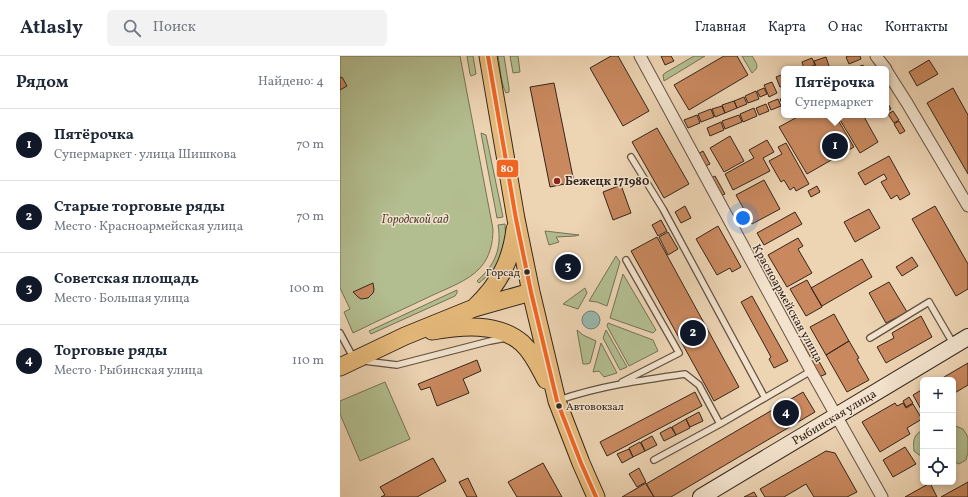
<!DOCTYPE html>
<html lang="ru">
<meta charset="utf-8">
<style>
:root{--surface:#fff;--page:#f2f2f3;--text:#1f2937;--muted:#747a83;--line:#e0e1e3;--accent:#111827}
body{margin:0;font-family:Vollkorn,serif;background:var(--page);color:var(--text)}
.controls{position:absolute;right:12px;bottom:12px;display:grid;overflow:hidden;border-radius:6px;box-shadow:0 2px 6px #0003}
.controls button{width:36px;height:36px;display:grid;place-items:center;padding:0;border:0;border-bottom:1px solid var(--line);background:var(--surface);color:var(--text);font:20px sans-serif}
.you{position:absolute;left:403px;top:162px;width:14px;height:14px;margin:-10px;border:3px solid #fff;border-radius:50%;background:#1a73e8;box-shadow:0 0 0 6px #1a73e833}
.badge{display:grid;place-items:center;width:26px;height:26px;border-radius:50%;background:var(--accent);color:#fff;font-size:13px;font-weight:700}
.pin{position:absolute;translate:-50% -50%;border:2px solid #fff;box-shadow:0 1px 4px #0006}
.popup{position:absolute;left:441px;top:10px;width:108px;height:52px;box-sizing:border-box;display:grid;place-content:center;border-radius:6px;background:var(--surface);filter:drop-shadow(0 1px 3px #0005);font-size:13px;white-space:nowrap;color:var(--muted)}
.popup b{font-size:15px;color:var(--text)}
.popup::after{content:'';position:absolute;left:50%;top:100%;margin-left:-8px;border:8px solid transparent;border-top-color:var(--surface)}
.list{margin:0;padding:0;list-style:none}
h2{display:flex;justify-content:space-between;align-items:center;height:52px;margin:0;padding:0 16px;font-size:17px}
h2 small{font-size:13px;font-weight:400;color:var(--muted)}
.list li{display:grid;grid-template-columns:26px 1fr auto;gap:12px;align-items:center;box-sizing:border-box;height:72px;padding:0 16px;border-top:1px solid var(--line)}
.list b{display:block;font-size:15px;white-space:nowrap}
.list p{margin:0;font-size:13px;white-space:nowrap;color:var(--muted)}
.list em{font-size:13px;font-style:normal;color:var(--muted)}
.icon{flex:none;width:22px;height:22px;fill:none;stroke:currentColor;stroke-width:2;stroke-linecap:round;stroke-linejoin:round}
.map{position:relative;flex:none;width:628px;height:441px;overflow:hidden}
header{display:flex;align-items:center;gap:24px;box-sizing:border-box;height:56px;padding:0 20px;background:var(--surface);border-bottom:1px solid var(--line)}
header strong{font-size:19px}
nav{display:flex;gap:22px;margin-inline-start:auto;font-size:14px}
.search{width:280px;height:36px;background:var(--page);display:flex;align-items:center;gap:10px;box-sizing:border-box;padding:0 14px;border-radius:6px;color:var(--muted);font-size:15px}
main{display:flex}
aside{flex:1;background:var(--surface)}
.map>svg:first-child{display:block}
</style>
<header>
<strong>Atlasly</strong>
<div class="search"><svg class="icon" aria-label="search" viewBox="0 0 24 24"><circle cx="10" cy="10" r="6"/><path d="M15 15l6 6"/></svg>Поиск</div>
<nav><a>Главная</a><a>Карта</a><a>О нас</a><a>Контакты</a></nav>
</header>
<main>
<aside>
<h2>Рядом<small>Найдено: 4</small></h2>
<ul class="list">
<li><span class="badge">1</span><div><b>Пятёрочка</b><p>Супермаркет · улица Шишкова</p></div><em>70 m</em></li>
<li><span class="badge">2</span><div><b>Старые торговые ряды</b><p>Место · Красноармейская улица</p></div><em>70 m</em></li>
<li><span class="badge">3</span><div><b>Советская площадь</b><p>Место · Большая улица</p></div><em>100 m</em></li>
<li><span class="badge">4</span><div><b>Торговые ряды</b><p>Место · Рыбинская улица</p></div><em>110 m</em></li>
</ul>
</aside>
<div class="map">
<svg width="628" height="441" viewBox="0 0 628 441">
<rect width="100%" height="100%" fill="#edd4b3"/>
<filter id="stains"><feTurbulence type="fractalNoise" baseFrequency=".005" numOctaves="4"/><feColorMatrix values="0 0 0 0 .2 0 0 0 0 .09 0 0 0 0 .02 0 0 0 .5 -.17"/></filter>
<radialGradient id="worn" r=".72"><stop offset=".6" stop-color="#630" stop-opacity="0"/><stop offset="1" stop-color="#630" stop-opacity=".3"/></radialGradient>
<path fill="#b3be90" stroke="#747256" d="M0 0H120L153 173C153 187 150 201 140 212 128 225 108 232 93 239 66 252 39 264 13 277L4 256 10 253 0 232Z
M127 0H133L136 18 131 20 130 18Z
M158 0H164L169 32V36L166 37C161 28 160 11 158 0Z
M170 0H178L180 16 173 17Z
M354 0H365L324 25 323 19 325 17Z
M402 0H412C417 8 420 11 412 17Z
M141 77 146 79 163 161 157 162Z
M165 168 166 186 160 204 153 215 139 227 137 225C155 209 162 193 158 169Z
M205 175 239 179 235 180 216 181 219 186 209 189Z
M276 200 280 206 267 250 257 246 249 245Z
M283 218 316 274 313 277 270 262Z
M245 232 247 237 238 253 223 248Z
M117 234V237L115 240 31 278 29 275Z
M268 267 313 284 318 295 289 310 267 270Z
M237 274 243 279 256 285 250 307 247 308H243Z
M266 274 287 311 280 314 263 282Z
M261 287 277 317 264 321 259 315 253 316Z
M45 326 70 383 20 405 0 358V345Z
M613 369 623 373 628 381V398L627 400 626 404 619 408 613 405Z
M583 374V399H579L574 395C573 385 573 379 583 374Z"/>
<path fill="#99b8ae" stroke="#717e74" d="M242 264a9 9 0 1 1 18 0a9 9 0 1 1-18 0Z"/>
<path fill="#c9885e" stroke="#34261d" d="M271 0H278L309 55 283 70 250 12Z
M321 0H331L334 5 325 9Z
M384 0H397L408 19 349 54 334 29Z
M508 0H520L521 3 509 8 506 1Z
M486 1 490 13H477L474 5Z
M472 2 475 9 464 13 462 6Z
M589 4 598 18 577 30 569 16Z
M523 9 524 13H513Z
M444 18V30L440 31 436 21Z
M2 21 7 30 0 34V22Z
M432 26 437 37 429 41 424 29Z
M214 27 234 126 210 131 190 31Z
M424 32 427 38 420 41 417 35Z
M613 32 628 59V118L587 47Z
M416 35 419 43 408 47 405 40Z
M404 41 407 48 397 52 394 45Z
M444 42V50H443L440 43Z
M438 43 441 50 431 54 428 47Z
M546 44 551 53 546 56Z
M394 45 397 52 385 57 382 49Z
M426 48 429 55 419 59 416 52Z
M382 50 385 57 375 61 372 53Z
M414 52 417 60 403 66 400 58Z
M371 53 374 61 361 66 358 58Z
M553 55 559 64 554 67 548 58Z
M357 59 360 67 348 72 344 64Z
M399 59 402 66 385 73 382 65Z
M461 59H495L514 91 467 118 439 71Z
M497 59H523L538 86 520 97Z
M559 65 565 75 560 78 554 68Z
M381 66 384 74 370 80 367 72Z
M317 72 349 128 324 142 292 86Z
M390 80 404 105 384 116 370 92Z
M427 84 434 96 423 102 430 115 393 134 385 118 414 102 409 94Z
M446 87 469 128 456 135 454 131 450 134 444 124 441 126 429 105 442 98 438 91Z
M363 95 370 108 363 111 356 99Z
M549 100 570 138 560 144 557 139 551 143 541 126 547 123 544 118 525 129 518 117Z
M375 120 385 138 378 141 369 123Z
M424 124 440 153 412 168 396 139Z
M281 129 291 157 273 164 263 136Z
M477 130 480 136 471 141 468 135Z
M345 150 351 162 341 167 335 156Z
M595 150 628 208V233L616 240 572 163Z
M529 153 540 172 515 186 504 166Z
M455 156 462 168 424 189 417 177Z
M321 164 327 175 318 180 312 169Z
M378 170 401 211 392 216 390 212 377 219 356 183Z
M328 176 338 193 328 199 319 181Z
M317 181 399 331 374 345 291 195Z
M458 182 463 190 458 193 472 217 447 231 428 199Z
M422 201 439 233 433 236 415 204Z
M572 201 578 210 562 220 556 211Z
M522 203 532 221 482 250 471 232Z
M467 224 482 251 466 260 450 233Z
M549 226 567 256 546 267 529 237Z
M33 227 34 234 33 237 28 242 21 243 18 241 13 236Z
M412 240 448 305 434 312 429 303 431 301 401 246Z
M494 258 509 285 486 299 470 271Z
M581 260 592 281 546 307 537 291 554 282 552 277Z
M509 285 519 302 517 303 529 324 507 336 486 299Z
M468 286 476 299 469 303 462 290Z
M476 300 486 318 479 321 469 304Z
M137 304 141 315 123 323 129 337 97 350 90 331 81 334 78 328Z
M628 307V329L613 338V324H599Z
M583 333V357L573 339Z
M355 336 362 350 267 400 260 386Z
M463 336 475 356 331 441H314L306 428Z
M569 341 573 347 566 351 563 345Z
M555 347 557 350 563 347 566 352 573 348 582 363 567 372 570 378 540 396 522 366Z
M359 356 363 365 350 371 346 363Z
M346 363 350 372 336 379 332 371Z
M331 371 336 379 324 385 320 377Z
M312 380 317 389 305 395 301 386Z
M300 386 305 395 293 401 289 392Z
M565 391 576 408 553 421 543 404Z
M289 393 293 401 282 407 277 398Z
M486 395 495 397 517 436 507 441H474L466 428 444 441H425L420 433Z
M93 402 106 425 77 441H41L45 439 40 431Z
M203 407 222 441H177L168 426Z
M299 412 306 426 297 431 289 418Z
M128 422 137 441H127L119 426Z
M628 426V441H601Z
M306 427 314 441H282Z
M590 427 597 441H565Z
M414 436 417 441H404Z"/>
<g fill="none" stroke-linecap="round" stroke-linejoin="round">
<g stroke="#625242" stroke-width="8">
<path id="service" d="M291 101 323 153 425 342
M0 277 14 303
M530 282 589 246 614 289
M24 305 57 309 150 285 166 282
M282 326 339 297 286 204
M219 344C260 330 302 324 345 318L359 329 380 368 314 404
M380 368 471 315"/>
</g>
<g stroke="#625242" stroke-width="13">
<path id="minor" d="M300 0 471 315 542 441
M536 0 546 13
M546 14 567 47 628 150"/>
</g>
<g stroke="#34261d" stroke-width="18">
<path id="secondary" d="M361 441 628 281"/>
</g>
<g stroke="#34261d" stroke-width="19">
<path id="primary" d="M148 0 176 163 191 236 217 345 241 407 256 441
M135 251C159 228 171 206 175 173
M92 275C121 270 158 266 182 287 193 297 199 311 206 324
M0 311 65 280 134 252 191 236"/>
</g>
<use href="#service" stroke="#f3e3ce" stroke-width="5.5"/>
<use href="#minor" stroke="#f3e3ce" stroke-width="11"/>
<use href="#secondary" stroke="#f3e3ce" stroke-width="16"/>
<use href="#primary" stroke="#e6ba7a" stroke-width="17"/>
<g stroke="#f3e3ce" stroke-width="7">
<path id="bus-1" d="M148 0 176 163 191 236 217 345 241 407 256 441"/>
</g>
<use href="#bus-1" stroke="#f26522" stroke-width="4"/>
</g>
<circle fill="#8f2418" stroke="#f3e3ce" stroke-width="1.5" cx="217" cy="125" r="4"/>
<g fill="#34261d" stroke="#f3e3ce" stroke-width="1.5">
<circle cx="187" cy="216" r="3.5"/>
<circle cx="219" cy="350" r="3.5"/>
</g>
<g text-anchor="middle" stroke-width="3" stroke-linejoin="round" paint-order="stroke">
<g font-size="11" fill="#34261d" stroke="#f3e3ce" text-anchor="end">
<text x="180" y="220">Горсад</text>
<text x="226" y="354" text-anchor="start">Автовокзал</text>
</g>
<g font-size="12" font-weight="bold" fill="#34261d" stroke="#f3e3ce" text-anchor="start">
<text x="225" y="129">Бежецк 171980</text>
</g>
<g font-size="12" font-style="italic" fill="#544c3a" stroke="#f3e3ce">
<text x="75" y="167">Городской сад</text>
</g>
<g font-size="12" fill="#34261d" stroke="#f3e3ce">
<text transform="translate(448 247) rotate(61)" y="4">Красноармейская улица</text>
<text transform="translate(494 361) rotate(-31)" y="4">Рыбинская улица</text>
</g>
</g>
<rect stroke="#f3e3ce" stroke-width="1.5" x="156" y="103" width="23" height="19" rx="4" fill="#f26522"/>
<g font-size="11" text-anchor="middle" font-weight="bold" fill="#fff">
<text x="167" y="116">80</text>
</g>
<rect width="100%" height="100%" filter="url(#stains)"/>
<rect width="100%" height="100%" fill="url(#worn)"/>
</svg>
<div class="controls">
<button>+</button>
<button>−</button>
<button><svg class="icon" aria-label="locate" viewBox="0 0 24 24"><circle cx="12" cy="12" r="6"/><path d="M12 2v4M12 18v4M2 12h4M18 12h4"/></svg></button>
</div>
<div class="you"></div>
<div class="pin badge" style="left:495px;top:90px">1</div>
<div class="popup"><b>Пятёрочка</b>Супермаркет</div>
<div class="pin badge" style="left:353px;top:277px">2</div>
<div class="pin badge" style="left:228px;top:211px">3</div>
<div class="pin badge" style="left:446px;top:357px">4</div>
</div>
</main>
